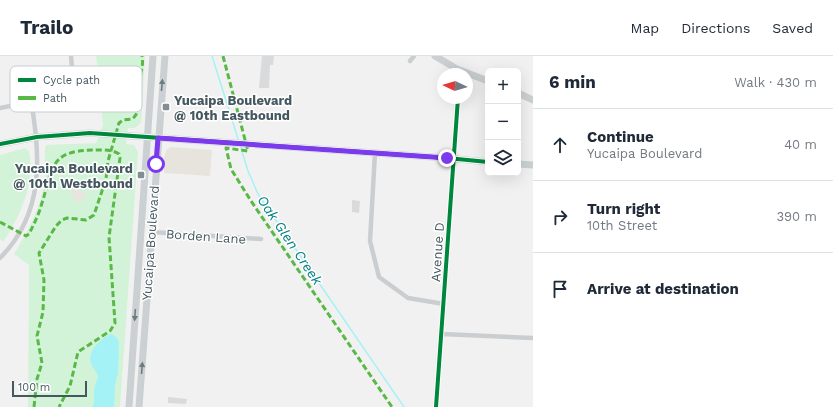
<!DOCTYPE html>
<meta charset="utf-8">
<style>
:root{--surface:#fff;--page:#f6f6f7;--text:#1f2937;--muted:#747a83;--line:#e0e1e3}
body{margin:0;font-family:"Work Sans",sans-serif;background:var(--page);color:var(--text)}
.controls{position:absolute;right:12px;top:12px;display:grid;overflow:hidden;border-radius:6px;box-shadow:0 4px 16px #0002}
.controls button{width:36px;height:36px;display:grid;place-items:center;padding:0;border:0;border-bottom:1px solid var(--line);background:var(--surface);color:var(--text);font:20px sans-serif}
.compass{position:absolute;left:437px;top:12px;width:36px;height:36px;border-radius:50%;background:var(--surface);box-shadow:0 4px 16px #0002;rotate:274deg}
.scale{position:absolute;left:12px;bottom:10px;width:75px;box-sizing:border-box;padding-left:4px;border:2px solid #455860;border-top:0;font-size:11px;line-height:14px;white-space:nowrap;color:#455860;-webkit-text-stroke:3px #fff;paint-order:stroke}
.stop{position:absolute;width:12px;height:12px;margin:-9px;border:3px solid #7c3aed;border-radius:50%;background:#fff}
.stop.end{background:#7c3aed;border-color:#fff;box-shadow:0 1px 4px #0008}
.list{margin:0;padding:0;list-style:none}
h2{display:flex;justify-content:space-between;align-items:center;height:52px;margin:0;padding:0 16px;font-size:17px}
h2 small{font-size:13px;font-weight:400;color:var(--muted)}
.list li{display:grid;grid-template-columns:26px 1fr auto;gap:12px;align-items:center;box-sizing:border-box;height:72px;padding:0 16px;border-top:1px solid var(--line)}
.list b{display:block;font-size:15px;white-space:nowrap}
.list p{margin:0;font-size:13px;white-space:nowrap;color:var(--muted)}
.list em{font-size:13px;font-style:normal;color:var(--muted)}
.icon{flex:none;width:22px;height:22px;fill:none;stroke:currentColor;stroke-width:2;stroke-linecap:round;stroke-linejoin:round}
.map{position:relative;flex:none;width:533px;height:351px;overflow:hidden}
header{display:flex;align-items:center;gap:24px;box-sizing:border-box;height:56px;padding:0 20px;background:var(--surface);border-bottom:1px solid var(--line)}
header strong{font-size:19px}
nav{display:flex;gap:22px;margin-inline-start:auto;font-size:14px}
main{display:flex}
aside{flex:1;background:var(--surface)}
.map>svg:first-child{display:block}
</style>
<header>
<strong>Trailo</strong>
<nav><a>Map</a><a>Directions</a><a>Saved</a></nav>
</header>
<main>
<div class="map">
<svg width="533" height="351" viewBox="0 0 533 351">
<rect width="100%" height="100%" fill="#f2f1f1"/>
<path fill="#e7e4de" d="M171 91 212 94 210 120 164 117V101L167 93Z"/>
<path fill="#d3f3d9" d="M96 0H145L141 67 135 72H128L126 88 134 89 138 96 120 351H28L29 209 14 198C29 174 41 151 45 123 46 113 43 99 46 89L96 87 103 69Z
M25 92 29 95C35 128 21 159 3 186L0 183V99Z"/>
<path fill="#eae4df" d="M72 127 77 130 79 135 86 137 80 147H78L72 140V136L69 130Z"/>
<path fill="#a4f2f5" d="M110 278 114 279 119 285 118 317 115 330 114 351H92L94 347V333L98 321C97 315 92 312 91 307 87 295 101 283 110 278Z"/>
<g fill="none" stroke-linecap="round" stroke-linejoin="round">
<path stroke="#a4f2f5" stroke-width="1.5" d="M212 0 239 86
M240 89 248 115 258 138 404 351"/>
</g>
<path fill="#d9dadb" d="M262 0H274L273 9H270L269 32H259Z
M352 144 360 145 359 157 352 156Z
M168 341 187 343 186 348 168 347Z"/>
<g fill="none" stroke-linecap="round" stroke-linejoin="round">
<path stroke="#caced0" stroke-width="4.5" d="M410 5 414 0
M0 52 72 37 74 34 71 0
M375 97 370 185 379 221 408 242 444 248
M151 176 261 183
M0 202C44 158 41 101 31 45
M442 278 533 282
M436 351 458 42"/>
<path stroke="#cbd0d2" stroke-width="7" d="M435 0 457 13 488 25
M518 37 533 44
M0 88 37 81 90 77 447 102 488 106
M518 108 533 109
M129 351 153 0
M139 351 165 0"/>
<path stroke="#58b947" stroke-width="3" stroke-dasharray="6 3" stroke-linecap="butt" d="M223 0 248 95 226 92 231 113 251 145 392 351
M0 166 26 180 29 178C34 168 39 158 42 147 53 113 49 95 92 94 100 94 112 93 119 98L120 102 109 181 115 267 110 275 78 296 70 330 59 351
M34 351 37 323 42 307 37 280 43 256 44 224 39 197 56 170 62 164 67 162 86 164 94 159 106 123 108 105 119 67 123 64 132 63C142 56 139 37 140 26 140 16 144 10 142 0"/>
<g stroke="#fff" stroke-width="6">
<path id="cycleway" d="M0 88 37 81 90 77 447 102 488 106
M436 351 458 42"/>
</g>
<use href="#cycleway" stroke="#00873e" stroke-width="4"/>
</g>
<defs><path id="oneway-solid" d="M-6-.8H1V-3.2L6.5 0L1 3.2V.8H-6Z"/></defs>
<g fill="#6d7c82">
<use href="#oneway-solid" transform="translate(162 29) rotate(-85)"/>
<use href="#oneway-solid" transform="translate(135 259) rotate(94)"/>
<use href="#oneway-solid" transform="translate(142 312) rotate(-86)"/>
</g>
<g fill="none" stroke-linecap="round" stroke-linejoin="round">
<path stroke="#7c3aed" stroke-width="5" d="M156 108 158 82 447 102"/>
</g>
<g fill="#828e93" stroke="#fff" stroke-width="1.5">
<rect x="162" y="47" width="8" height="8" rx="2"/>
<rect x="137" y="115" width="8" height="8" rx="2"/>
</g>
<g text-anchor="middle" stroke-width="3" stroke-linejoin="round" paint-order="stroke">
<g font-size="13" font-weight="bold" fill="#455860" stroke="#fff" text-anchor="start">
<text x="174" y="49">Yucaipa Boulevard<tspan x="174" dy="15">@ 10th Eastbound</tspan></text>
<text x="133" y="117" text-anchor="end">Yucaipa Boulevard<tspan x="133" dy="15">@ 10th Westbound</tspan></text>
</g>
<g font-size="13" fill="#455860" stroke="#fff">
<text transform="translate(206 180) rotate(4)" y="5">Borden Lane</text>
<text transform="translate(150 187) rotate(-86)" y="5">Yucaipa Boulevard</text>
<text transform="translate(437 196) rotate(-86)" y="5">Avenue D</text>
</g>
<g font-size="14" font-style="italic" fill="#058286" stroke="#fff">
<text transform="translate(290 184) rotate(56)" y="5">Oak Glen Creek</text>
</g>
</g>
<rect x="10" y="10" width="132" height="46" rx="6" fill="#fff" stroke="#c7cdcf" stroke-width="1"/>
<rect x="18" y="22" width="18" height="4" fill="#00873e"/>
<rect x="18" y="40" width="18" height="4" fill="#58b947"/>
<g font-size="11" fill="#455860">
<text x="43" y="28">Cycle path</text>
<text x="43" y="46">Path</text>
</g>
</svg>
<div class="controls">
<button>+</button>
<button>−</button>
<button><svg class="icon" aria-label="layers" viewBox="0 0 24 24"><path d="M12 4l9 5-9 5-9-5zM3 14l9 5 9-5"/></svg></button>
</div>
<svg class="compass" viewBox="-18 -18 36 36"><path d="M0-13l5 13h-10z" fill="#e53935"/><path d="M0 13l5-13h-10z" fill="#747a83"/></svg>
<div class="scale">100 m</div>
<div class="stop" style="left:156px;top:108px"></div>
<div class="stop end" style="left:447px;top:102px"></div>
</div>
<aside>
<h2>6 min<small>Walk · 430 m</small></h2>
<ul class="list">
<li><svg class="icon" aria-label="ahead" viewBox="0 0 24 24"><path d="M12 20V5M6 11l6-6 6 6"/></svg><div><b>Continue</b><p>Yucaipa Boulevard</p></div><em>40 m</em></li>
<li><svg class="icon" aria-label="right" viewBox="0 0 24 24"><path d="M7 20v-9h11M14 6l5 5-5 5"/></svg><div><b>Turn right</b><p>10th Street</p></div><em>390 m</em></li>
<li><svg class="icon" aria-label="arrive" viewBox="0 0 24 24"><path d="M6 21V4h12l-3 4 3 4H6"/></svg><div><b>Arrive at destination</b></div></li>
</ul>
</aside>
</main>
